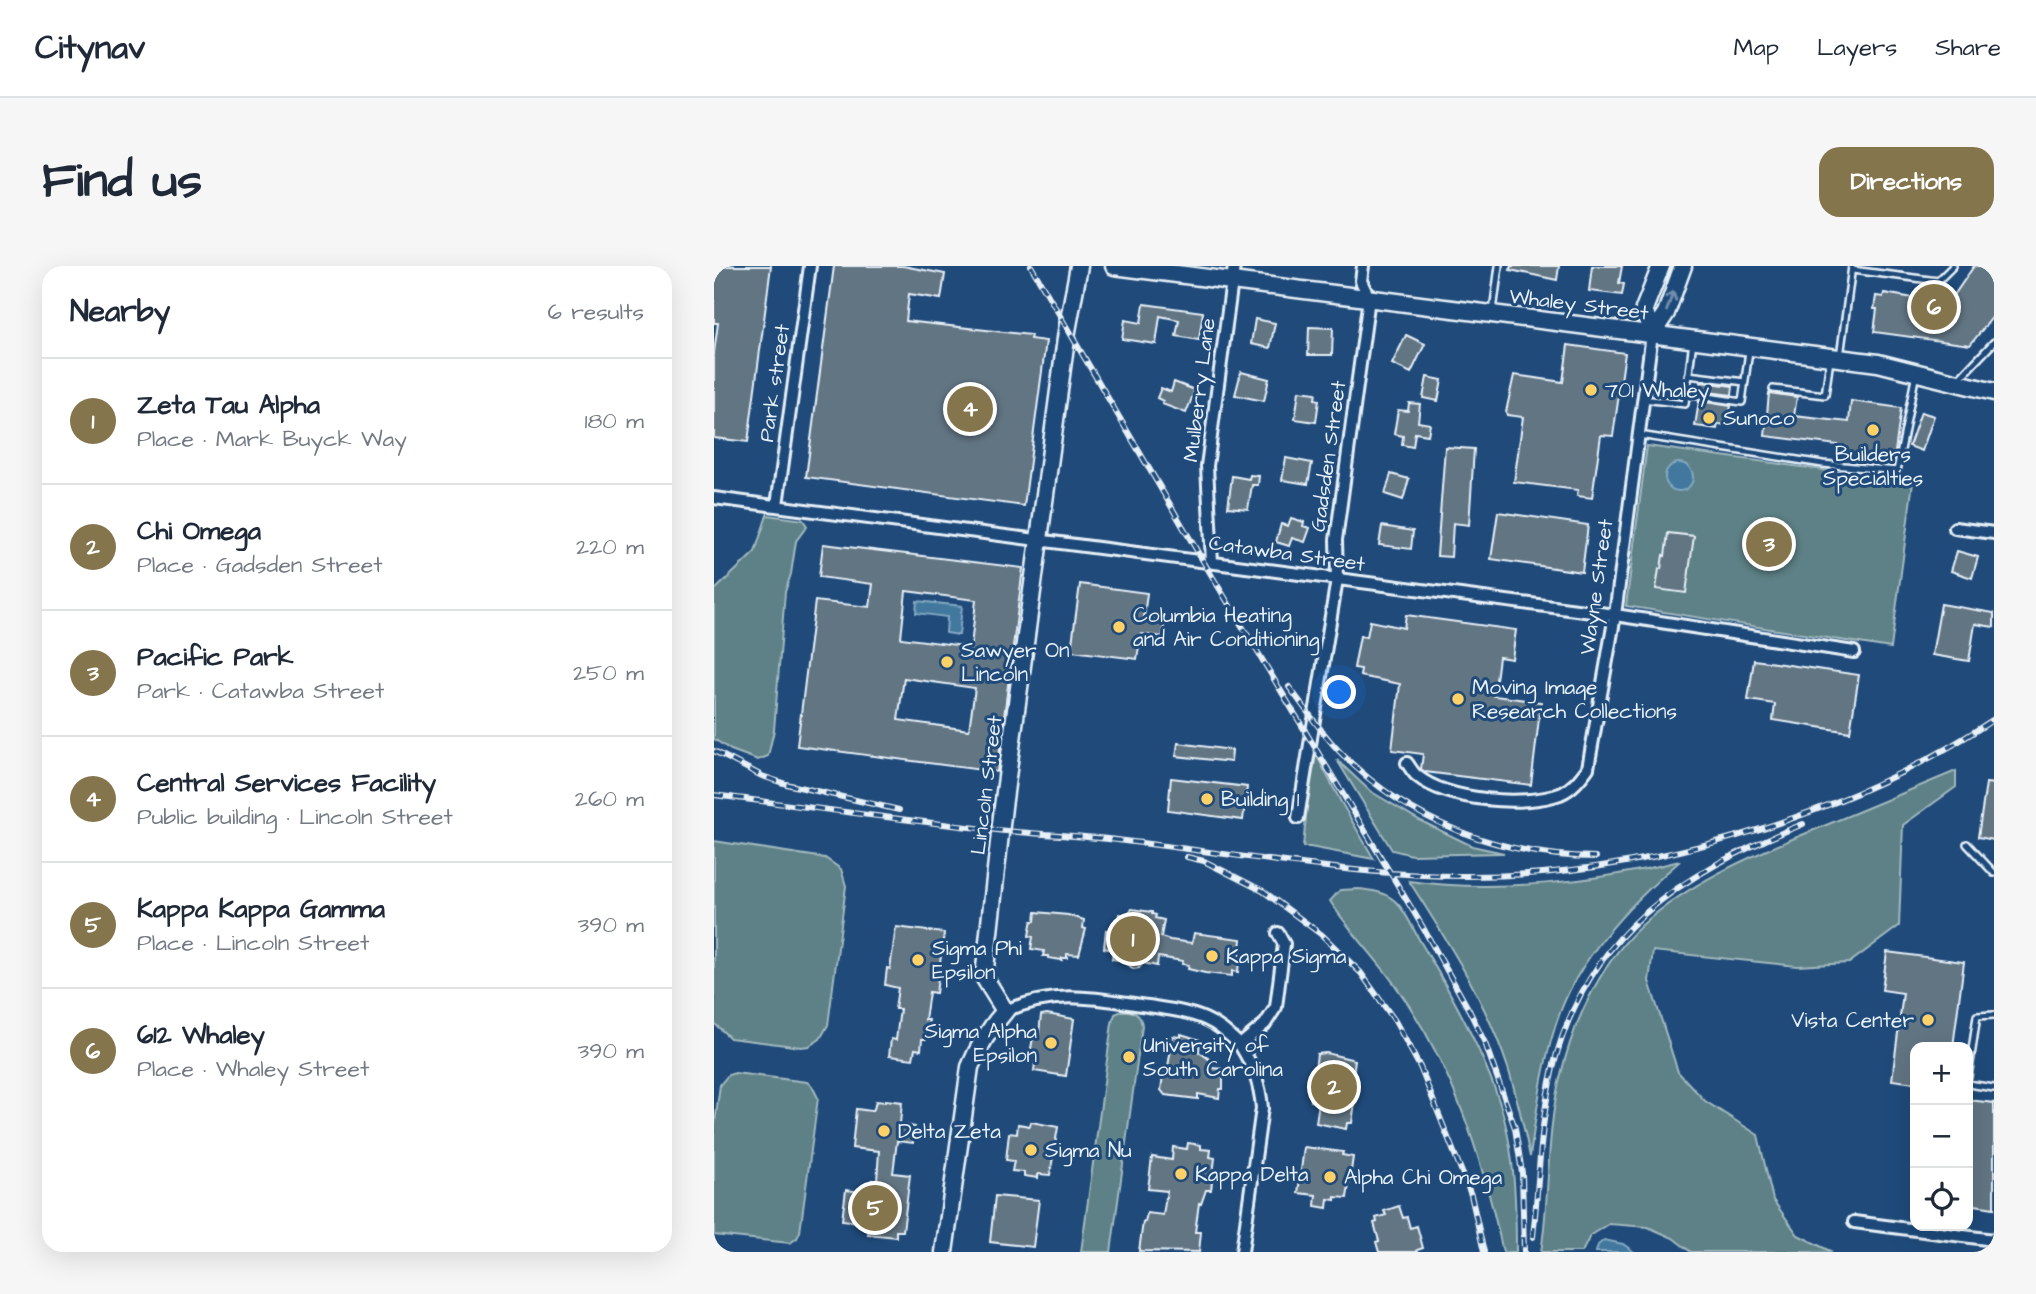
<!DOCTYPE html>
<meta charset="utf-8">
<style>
:root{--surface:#fff;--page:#f6f6f7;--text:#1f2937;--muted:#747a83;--line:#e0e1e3;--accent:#84754c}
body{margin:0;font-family:"Architects Daughter",sans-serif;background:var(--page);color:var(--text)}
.controls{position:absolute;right:21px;bottom:21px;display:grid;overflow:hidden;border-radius:14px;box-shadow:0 7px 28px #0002}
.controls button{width:63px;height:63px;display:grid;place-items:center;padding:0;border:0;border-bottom:2px solid var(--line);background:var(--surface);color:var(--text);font:35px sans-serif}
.you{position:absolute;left:626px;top:427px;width:24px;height:24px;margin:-18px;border:5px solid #fff;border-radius:50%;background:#1a73e8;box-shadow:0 0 0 10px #1a73e833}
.badge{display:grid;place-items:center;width:46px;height:46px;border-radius:50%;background:var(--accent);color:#fff;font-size:23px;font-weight:700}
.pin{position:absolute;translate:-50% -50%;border:4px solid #fff;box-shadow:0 2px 7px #0006}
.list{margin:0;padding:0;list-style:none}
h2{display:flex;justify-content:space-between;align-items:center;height:91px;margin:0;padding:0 28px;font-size:30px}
h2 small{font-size:23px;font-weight:400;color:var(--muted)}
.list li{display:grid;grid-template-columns:46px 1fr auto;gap:21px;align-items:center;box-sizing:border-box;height:126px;padding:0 28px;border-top:2px solid var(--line)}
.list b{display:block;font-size:26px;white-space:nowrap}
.list p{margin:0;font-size:23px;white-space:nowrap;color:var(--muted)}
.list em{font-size:23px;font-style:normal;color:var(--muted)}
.icon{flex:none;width:38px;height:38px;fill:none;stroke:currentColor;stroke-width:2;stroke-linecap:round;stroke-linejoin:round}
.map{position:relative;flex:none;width:1280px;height:986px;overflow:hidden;border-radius:21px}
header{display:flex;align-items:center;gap:42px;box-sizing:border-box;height:98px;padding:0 35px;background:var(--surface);border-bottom:2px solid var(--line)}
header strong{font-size:33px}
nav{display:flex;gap:38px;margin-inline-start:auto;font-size:24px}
.intro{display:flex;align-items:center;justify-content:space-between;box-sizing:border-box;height:168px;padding:0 42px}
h1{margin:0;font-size:49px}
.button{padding:18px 32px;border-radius:21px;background:var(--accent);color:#fff;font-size:24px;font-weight:700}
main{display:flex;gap:42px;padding:0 42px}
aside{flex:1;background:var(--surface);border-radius:21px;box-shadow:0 7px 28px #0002}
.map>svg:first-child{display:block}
</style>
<header>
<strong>Citynav</strong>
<nav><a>Map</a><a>Layers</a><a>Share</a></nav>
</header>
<div class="intro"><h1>Find us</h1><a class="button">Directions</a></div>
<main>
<aside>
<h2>Nearby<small>6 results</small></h2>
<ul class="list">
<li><span class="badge">1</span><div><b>Zeta Tau Alpha</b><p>Place · Mark Buyck Way</p></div><em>180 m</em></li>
<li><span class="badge">2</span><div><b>Chi Omega</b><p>Place · Gadsden Street</p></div><em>220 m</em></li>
<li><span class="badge">3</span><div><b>Pacific Park</b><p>Park · Catawba Street</p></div><em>250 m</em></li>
<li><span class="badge">4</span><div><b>Central Services Facility</b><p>Public building · Lincoln Street</p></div><em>260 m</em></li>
<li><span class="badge">5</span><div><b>Kappa Kappa Gamma</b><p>Place · Lincoln Street</p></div><em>390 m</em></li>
<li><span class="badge">6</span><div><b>612 Whaley</b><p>Place · Whaley Street</p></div><em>390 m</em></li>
</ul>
</aside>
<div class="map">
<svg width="1280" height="986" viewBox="0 0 1280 986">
<rect width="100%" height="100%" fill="#1f4a7a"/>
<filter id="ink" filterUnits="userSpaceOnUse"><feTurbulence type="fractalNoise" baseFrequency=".0143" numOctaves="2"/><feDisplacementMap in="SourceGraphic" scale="14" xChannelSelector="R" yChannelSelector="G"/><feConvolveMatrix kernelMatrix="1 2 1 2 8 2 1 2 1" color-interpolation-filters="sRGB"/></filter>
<g filter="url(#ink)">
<path fill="#5d8186" stroke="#a2b9bf" stroke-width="2" d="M933 180 1199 216 1177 382 912 340Z
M53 249 89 254 93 260 82 275 77 308 71 326 60 464 54 490 44 494 17 484 0 473V325L41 286Z
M602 488 627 536 660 593 596 581H589L593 541Z
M623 494 656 525 707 555 758 580 790 587 698 589 678 584Z
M1242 505V521L1189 559 1185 660 1135 697 1083 700 939 685 935 715 964 806 991 835 1044 869 1059 934 1084 969 1118 986H977L959 972 934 961 895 958 876 970 868 986H827C836 929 832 868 846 812 860 753 889 691 936 652 986 611 1046 586 1105 562 1150 543 1196 524 1242 505Z
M0 575 111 592 127 603 132 620 114 759 106 773 95 780 87 781 16 772 0 757Z
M966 595C919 635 869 686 847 744 829 791 823 842 816 891 810 861 803 831 794 802 772 735 733 674 695 615 781 627 883 616 966 595Z
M645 623C660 625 673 626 684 638 693 648 699 663 706 675 736 725 773 791 789 848 801 892 802 941 802 986H789C768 891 739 799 681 719 661 690 635 665 616 635L626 624Z
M408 745C419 744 427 748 428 760L397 986H367L398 757 401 748Z
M21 807 93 816 98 820 104 832 86 966 83 972 76 977 0 969V864L6 819 14 809Z"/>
<path fill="#42789e" stroke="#84a8c2" stroke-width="2" d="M951 211a14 14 0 1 1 28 0a14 14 0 1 1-28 0Z
M203 335 248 340 245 369 232 367 233 351 202 347Z
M890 974 909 978 920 986H882L884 979Z"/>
<path fill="#627483" stroke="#e8f1f8" stroke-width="2" fill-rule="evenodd" d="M0 0H57L34 176 0 172V87L4 57H0Z
M120 0H189L231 8 227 33 195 28 192 55 317 69 316 73 332 75 310 240 92 211Z
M797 0H845L843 14 796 4Z
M878 0H908L905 17 910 18 908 29 875 25Z
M1260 0H1280V49L1256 79 1160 66 1163 43H1160L1162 30 1169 31 1170 27 1234 38Z
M430 38 489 46 485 74 462 70 465 54 446 50 442 78 408 73 411 54 427 57Z
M541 53 561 57 556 82 537 78Z
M595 61 619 62 618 89H594Z
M692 69 711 78 697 107 678 98Z
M854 79 911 87 899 170 887 169 878 232 863 230 864 224 800 216 809 151 793 149 792 146 800 109 849 116Z
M527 106 555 113 550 135 521 129Z
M713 111 728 114 724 135 709 132Z
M460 116 481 124 472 147 448 138 449 135 443 132 447 122 457 126Z
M987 116 1019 120 1018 129 986 125Z
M585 125 602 127 601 133 605 134 602 156 581 153Z
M1055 127 1083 131 1080 150 1107 153 1135 156 1137 135 1187 142 1180 193 1131 187 1132 180 1051 170Z
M985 135 1017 140 1013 159 1004 158 1003 163 981 160Z
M695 137 706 138 704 156 716 158 714 169 701 167 699 181 688 179 689 170 680 168 684 144 694 145Z
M1207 146 1220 150 1208 185 1195 180Z
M731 181 760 183 755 259 739 257 737 291 723 290Z
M572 192 598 197 594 218 568 214Z
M677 208 695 213 689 234 671 228Z
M536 209 545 210 544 219H538L534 243 514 241 518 210 535 213Z
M784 246 874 259 868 306 777 293Z
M577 252 590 256 589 260 596 262 591 276 578 272 575 280 562 276 567 258 574 260Z
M668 260 699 265 697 283 665 279Z
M954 267 980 270 972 327 942 323 945 303H947L949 289 951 290Z
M109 278 309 302 283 506 83 480 101 335 156 341 159 318 105 311ZM192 325 262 334 257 381 187 372ZM190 412 261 422 255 464 184 454Z
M1243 285 1264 291 1258 312 1237 305Z
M366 318 433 327 430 351 451 354 449 371 427 368 423 393 357 385Z
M1227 338 1280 347V361L1261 358 1255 395 1218 389Z
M692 349 802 364 798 393 785 391 780 430 827 436 817 519 711 506 707 503 709 488 678 484 686 418 646 410 647 403 640 402 646 370 653 371 656 355 690 362Z
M1040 394 1145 409 1136 466 1059 454 1061 438 1034 434Z
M464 477 518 484 517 496 462 490Z
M457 512 533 521 529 554 454 544Z
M1272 517 1280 518V574L1264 571Z
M418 643 438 646V648L442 649 441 652 450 654 447 671 456 674 478 677 480 667 527 673 524 706 518 705V710L491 707 474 703 475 699 468 698 469 695 444 691 443 700 429 697 425 702 419 703 411 695 398 693 399 684 390 682 392 664 403 666 405 648 413 649Z
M322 646 354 649 370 654 369 662 372 663 365 689 353 688V692H348V694L334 692V690H329L330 685 317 683 319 671 315 670 317 658 318 655H321Z
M182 661 230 667 222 727 215 726 211 754H215L212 773H208L207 784 201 783 199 793 175 790 177 773 182 774 186 743H181L184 722 171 719 173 702 176 703Z
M1173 686 1250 696 1239 781H1201V817L1178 814 1189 727 1168 724Z
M333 748 360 753 352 810 320 805 322 789 316 788 320 766 325 767 327 749Z
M467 768 486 774 485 786 495 793 498 802 509 803V823H506L505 832 484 828V833L451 829 447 824 450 801H454L459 770 467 771Z
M612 787 641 794 638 815H644L638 857H633L632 863 602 857 605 836 597 835 603 788Z
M171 834 188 836 186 858 201 861 199 877 183 875 179 907 196 909 189 965H182V971L154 968 155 961H151V957L128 954 132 924 156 927 158 914 163 915 165 885 138 882 142 843 157 845 160 843 162 835 171 836Z
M1254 834 1280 837V942L1254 938Z
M317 856 344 861 336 909 324 908V912L310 910V906L298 905 300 895 292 894 295 867 303 868 304 858 316 860Z
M474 877 487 879V883L497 884 496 891 501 892 497 924H492L487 938 485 937 481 966H487L485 986 425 985 429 956H431L433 947 449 949 453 925 434 923 438 891 458 894 459 881 473 883Z
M590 881 629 886 628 889 639 891 633 932 621 931V934L614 933 613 942 601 940 602 929 584 927Z
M281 930 325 934 319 981 276 976Z
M685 940 689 952 693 951 696 962 703 960 709 982 703 984 704 986H665L662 976 665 975 660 957 663 956 662 952 672 949 670 945Z"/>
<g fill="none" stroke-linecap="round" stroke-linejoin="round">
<g stroke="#e8f1f8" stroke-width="10">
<path id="lane" d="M1138 4 1224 15 1239 0
M779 45 785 0
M1126 91 1138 0
M974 109 1031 116
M1244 114 1280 76
M1059 123 1111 129 1116 94
M972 128 1028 136 1035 85
M929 133 971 138 979 75
M925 169 1109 198 1183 205 1202 107
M1253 578 1280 607
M1254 811 1263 750 1280 749
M1254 818 1280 822"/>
</g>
<g stroke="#e8f1f8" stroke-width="16">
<path id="street" d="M0 232 901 349 1140 386
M63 239 96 0
M1241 262 1280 267
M498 296 493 200 520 0
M693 497C696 501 699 507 703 510 734 535 810 541 846 528 858 523 866 513 874 502L901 349 938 68
M584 552 623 313 622 274 655 32 647 15 649 0
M291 745C344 723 380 732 434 740 453 743 473 745 491 753 505 759 515 769 526 779
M1140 956 1280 974
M528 986 548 842C546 817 539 800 526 779L551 758 562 741 570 678 564 667"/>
</g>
<g stroke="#e8f1f8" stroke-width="21">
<path id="secondary" d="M400 0 1164 97 1280 126
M938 68 952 47 969 0
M938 68 930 43 947 0
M230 986 256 801C265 779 275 763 291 745L270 711 289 541 353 65 365 0"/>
</g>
<use href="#lane" stroke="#1f4a7a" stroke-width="5"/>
<use href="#street" stroke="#1f4a7a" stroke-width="10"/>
<use href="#secondary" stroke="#1f4a7a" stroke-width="16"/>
<g stroke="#e8f1f8" stroke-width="6">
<path id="rail" d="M317 0 489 295 707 658 755 744 771 777 801 862 808 907 810 986
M575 421C592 443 608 468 628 488 696 557 786 590 882 591
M0 485 48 510 72 518 185 544
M0 529C94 541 188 554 282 564 319 568 357 569 394 573 510 586 625 608 742 610 922 613 1131 553 1280 453
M473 591 490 595 549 625 608 669 647 707 681 755 706 801 757 929 770 986
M819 971C825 915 826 857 839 802 873 666 966 608 1089 558"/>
</g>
<use href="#rail" stroke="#1f4a7a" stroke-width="3.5" stroke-dasharray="10" stroke-linecap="butt"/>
</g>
<defs><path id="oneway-shaft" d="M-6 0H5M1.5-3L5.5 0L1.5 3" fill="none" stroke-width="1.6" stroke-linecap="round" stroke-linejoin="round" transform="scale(1.75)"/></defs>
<use stroke="#6f8dac" href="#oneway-shaft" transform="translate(956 35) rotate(-71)"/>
</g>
<g fill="#ffd166" stroke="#1f4a7a" stroke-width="2.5">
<circle cx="877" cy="124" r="7"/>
<circle cx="995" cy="152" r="7"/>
<circle cx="1159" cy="164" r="7"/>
<circle cx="405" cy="361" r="7"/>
<circle cx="233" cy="396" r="7"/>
<circle cx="744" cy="433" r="7"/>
<circle cx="493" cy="533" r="7"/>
<circle cx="498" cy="690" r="7"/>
<circle cx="204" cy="694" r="7"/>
<circle cx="1214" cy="754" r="7"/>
<circle cx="337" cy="777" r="7"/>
<circle cx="415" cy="791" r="7"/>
<circle cx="170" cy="865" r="7"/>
<circle cx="317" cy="884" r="7"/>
<circle cx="467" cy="908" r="7"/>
<circle cx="616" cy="911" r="7"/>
</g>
<g text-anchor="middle" stroke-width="6" stroke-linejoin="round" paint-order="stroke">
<g font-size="21" fill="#e8f1f8" stroke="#1f4a7a">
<text transform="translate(865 38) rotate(7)" y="7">Whaley Street</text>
<text transform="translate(60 117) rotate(-82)" y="7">Park street</text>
<text transform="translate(485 124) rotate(-83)" y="7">Mulberry Lane</text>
<text transform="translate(614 190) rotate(-82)" y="7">Gadsden Street</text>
<text transform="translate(573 287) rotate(8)" y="7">Catawba Street</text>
<text transform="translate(882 321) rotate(-82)" y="7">Wayne Street</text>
<text transform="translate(272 519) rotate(-83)" y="7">Lincoln Street</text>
</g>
<g font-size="21" fill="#e8f1f8" stroke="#1f4a7a" text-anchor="start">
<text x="891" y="131">701 Whaley</text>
<text x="1009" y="159">Sunoco</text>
<text x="1159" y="195" text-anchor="middle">Builders<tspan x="1159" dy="24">Specialties</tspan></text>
<text x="419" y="356">Columbia Heating<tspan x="419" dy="24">and Air Conditioning</tspan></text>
<text x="247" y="391">Sawyer On<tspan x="247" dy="24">Lincoln</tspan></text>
<text x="758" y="428">Moving Image<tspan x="758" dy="24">Research Collections</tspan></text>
<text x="507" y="540">Building 1</text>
<text x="218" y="689">Sigma Phi<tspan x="218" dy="24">Epsilon</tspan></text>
<text x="512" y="697">Kappa Sigma</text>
<text x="1200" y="761" text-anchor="end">Vista Center</text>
<text x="323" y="772" text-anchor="end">Sigma Alpha<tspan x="323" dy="24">Epsilon</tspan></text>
<text x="429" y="786">University of<tspan x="429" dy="24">South Carolina</tspan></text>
<text x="184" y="872">Delta Zeta</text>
<text x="331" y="891">Sigma Nu</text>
<text x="481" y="915">Kappa Delta</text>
<text x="630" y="918">Alpha Chi Omega</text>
</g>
</g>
</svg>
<div class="controls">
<button>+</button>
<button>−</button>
<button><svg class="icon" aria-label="locate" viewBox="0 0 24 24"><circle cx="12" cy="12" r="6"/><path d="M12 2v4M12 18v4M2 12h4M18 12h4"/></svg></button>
</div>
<div class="you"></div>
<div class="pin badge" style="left:419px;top:673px">1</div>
<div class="pin badge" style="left:620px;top:821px">2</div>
<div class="pin badge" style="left:1055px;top:278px">3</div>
<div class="pin badge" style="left:256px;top:143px">4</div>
<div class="pin badge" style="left:161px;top:942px">5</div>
<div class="pin badge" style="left:1220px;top:41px">6</div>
</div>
</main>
